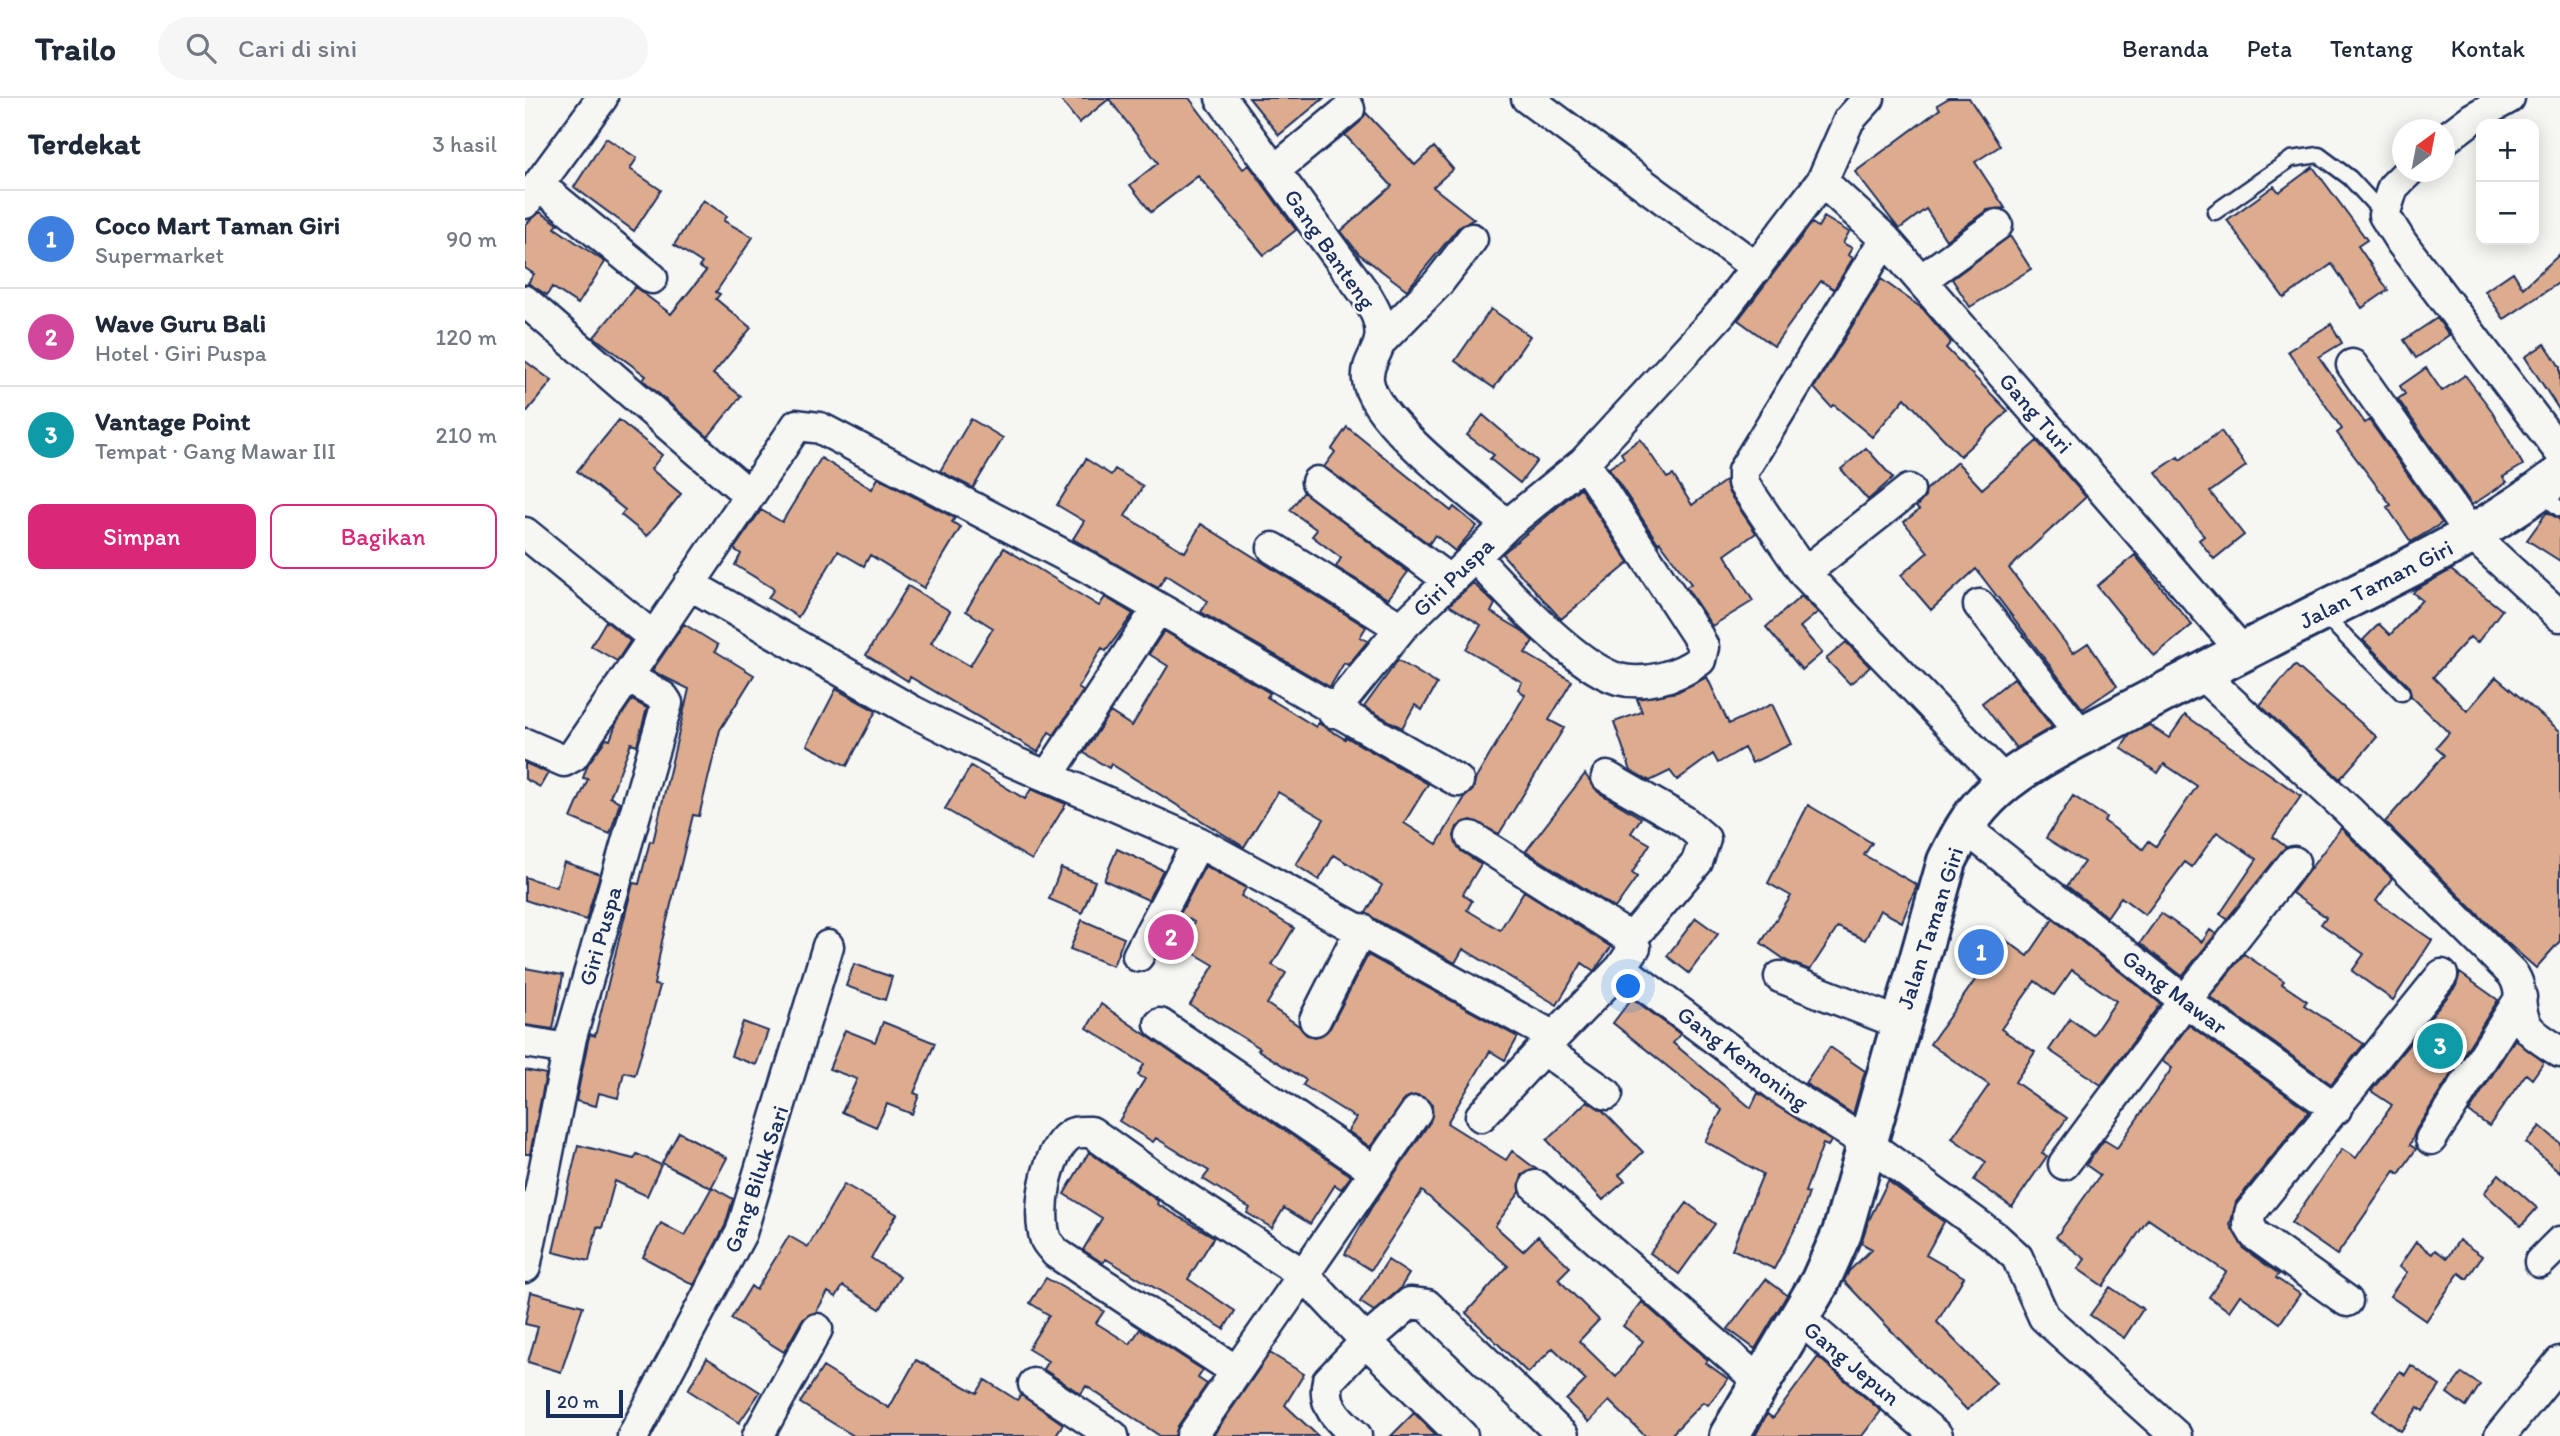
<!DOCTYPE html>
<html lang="id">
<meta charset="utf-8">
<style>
:root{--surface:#fff;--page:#f6f6f7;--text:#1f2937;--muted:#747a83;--line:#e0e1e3;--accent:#db2777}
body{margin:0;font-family:Itim,sans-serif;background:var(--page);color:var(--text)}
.controls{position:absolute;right:21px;top:21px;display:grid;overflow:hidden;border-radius:14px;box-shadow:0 4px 18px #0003}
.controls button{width:63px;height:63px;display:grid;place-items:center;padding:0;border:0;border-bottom:2px solid var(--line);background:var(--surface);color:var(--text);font:35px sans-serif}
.compass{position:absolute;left:1867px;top:21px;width:63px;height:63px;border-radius:50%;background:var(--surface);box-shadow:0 4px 18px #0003;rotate:32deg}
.scale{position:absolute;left:21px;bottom:18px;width:77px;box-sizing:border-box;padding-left:7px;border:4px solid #1b2f5e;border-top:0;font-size:19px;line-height:24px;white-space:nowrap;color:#1b2f5e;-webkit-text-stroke:5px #f6f6f2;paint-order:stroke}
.you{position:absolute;left:1104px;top:889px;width:24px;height:24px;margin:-18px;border:5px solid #fff;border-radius:50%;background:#1a73e8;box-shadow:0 0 0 10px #1a73e833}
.badge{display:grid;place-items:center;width:46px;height:46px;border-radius:50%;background:var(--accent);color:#fff;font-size:23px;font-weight:700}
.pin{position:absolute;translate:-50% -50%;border:4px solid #fff;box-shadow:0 2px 7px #0006}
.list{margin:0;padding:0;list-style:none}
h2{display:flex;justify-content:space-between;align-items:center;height:91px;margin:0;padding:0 28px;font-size:30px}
h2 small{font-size:23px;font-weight:400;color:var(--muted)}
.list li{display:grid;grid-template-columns:46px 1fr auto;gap:21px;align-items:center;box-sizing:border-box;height:98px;padding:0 28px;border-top:2px solid var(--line)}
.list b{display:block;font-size:26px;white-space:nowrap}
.list p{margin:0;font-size:23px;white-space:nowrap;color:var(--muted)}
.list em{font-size:23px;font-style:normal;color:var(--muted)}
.actions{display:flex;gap:14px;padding:21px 28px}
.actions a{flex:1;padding:16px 0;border:2px solid var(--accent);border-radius:14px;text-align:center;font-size:24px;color:var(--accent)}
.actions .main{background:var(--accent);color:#fff}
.icon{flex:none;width:38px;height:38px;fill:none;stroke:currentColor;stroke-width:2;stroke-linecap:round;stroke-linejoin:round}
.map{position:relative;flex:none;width:2035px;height:1338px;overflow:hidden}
header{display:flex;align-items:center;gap:42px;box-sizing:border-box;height:98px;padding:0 35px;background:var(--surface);border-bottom:2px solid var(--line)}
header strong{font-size:33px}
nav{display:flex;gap:38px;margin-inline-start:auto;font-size:24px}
.search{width:490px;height:63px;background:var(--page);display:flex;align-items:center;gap:18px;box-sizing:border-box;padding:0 24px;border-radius:38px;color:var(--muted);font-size:26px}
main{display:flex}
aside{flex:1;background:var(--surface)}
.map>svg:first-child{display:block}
</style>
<header>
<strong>Trailo</strong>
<div class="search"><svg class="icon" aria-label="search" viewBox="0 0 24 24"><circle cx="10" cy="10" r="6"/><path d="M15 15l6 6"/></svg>Cari di sini</div>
<nav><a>Beranda</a><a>Peta</a><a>Tentang</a><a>Kontak</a></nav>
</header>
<main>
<aside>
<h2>Terdekat<small>3 hasil</small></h2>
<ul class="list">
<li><span class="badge" style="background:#3f7fe0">1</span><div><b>Coco Mart Taman Giri</b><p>Supermarket</p></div><em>90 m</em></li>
<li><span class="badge" style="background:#d1479c">2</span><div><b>Wave Guru Bali</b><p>Hotel · Giri Puspa</p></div><em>120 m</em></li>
<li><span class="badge" style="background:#0f9aa8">3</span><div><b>Vantage Point</b><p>Tempat · Gang Mawar III</p></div><em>210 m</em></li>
</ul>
<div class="actions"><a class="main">Simpan</a><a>Bagikan</a></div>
</aside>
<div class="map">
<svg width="2035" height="1338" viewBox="0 0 2035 1338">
<rect width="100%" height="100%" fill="#f6f6f2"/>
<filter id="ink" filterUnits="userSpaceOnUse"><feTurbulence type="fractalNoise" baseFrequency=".0143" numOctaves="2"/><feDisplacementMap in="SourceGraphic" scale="14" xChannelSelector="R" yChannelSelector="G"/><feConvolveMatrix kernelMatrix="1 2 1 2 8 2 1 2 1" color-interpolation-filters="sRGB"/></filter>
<g filter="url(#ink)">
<path fill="#ddac8f" stroke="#1b2f5e" stroke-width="2" d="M534 0H664L718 71 724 67 771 132 739 157 673 78 626 114 605 87 633 65 584 1 554 25Z
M724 0H799L754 37Z
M1424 0H1444L1475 48 1450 64 1480 110 1462 112 1421 142 1401 111 1374 131 1330 74 1415 11 1412 7Z
M841 15 890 67 909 49 928 71 908 89 949 121 933 130 882 192 834 156 816 133 867 88 820 37 835 24Z
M81 40 112 60 105 71 136 92 109 133 49 89Z
M1788 69 1842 142 1833 148 1863 192 1837 210 1807 166 1759 200 1702 122 1749 88 1754 94Z
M178 102 202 118 199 123 228 139 191 194 195 196 191 201 226 230 188 276 216 298 183 339 118 282 121 278 69 239 110 189 146 216 181 173 174 169 177 165 149 147Z
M15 114 33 126 30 130 80 164 53 206 27 189 22 197 3 185 9 176 0 170V127Z
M1299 119 1324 134 1318 145 1327 150 1323 157 1328 160 1309 191 1296 183 1249 248 1213 222 1287 125 1293 129Z
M1485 138 1506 171 1445 209 1427 181Z
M2035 156V184L1979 221 1960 193 1988 174 1998 190Z
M1356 181 1398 211 1426 244 1421 250 1483 313 1435 358 1380 300 1347 339 1309 307 1306 309 1289 290Z
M966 211 1005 238 969 290 930 263Z
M1912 220 1924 237 1891 260 1879 242Z
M1806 226 1817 245 1794 259 1840 325 1844 322 1917 425 1886 444 1862 409 1866 407 1812 335 1817 331 1763 253Z
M2020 246 2035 269V313L2000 259Z
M0 263 27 283 0 316Z
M1901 270 1917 293 1940 277 1967 313 1998 367 1978 379 1982 384 1947 407 1873 301 1880 296 1875 288Z
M958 317 1012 363 995 385 965 361 969 357 942 337Z
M446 321 478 340 448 390 415 373Z
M94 322 137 357 126 371 156 396 122 438 96 417 100 412 52 373Z
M822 329 926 413 929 409 952 428 930 453 910 437 904 446 799 369 810 354 807 351Z
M1696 333 1721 368 1685 394 1719 437 1689 461 1674 442 1679 438 1631 374 1653 359 1655 362Z
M1115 341 1142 380 1148 377 1167 407 1200 383 1204 395 1231 435 1200 457 1228 503 1187 528 1161 489 1166 486 1135 444 1133 445 1084 370 1099 360 1096 355Z
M1512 343 1561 399 1484 470 1548 555 1563 545 1592 588 1558 611 1451 471 1406 512 1376 477 1403 454 1379 424 1394 412 1391 409 1400 399 1401 392 1432 364 1457 391Z
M1341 350 1368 380 1343 402 1316 371Z
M296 360 347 391 353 380 430 420 427 424 436 429 399 490 345 457 339 468 313 453 273 519 243 500 249 491 210 467 216 456 209 451 236 412 257 424Z
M561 361 586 377 590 371 618 388 600 418 660 454 676 426 841 529 835 539 843 543 823 567 819 565 805 589 676 514 683 503 641 477 633 490 548 441 559 423 532 407Z
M1055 390 1104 465 1036 521 977 456Z
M779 394 883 474 863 501 811 469 816 460 787 438 792 432 765 412Z
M2022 414 2035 422V463L2002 442Z
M479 450 574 508 580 499 608 516 581 553 577 550 553 590 558 593 529 637 524 634 513 654 385 579 383 583 341 557 383 488 425 513 406 545 445 568 468 530 441 513Z
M1610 457 1667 527 1629 558 1572 488Z
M1926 472 1977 512 1952 545 1945 539 1908 579 1942 613 1971 579 2035 633V843L2011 870 1978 841 1860 724 1919 657 1911 650 1924 635 1886 598 1884 588 1838 542 1854 526 1865 537 1897 502 1888 495 1891 491Z
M948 485 970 506 966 514 996 532 1008 543 1000 555 1047 583 1024 622 1039 630 974 736 946 722 932 729 929 738 936 753 956 766 938 796 947 803 942 812 975 832 999 793 1086 849 1069 873 1057 865 1032 907 938 851 930 865 850 821 841 815 857 787 809 757 794 782 771 767 799 721 753 694 719 749 586 666 584 670 559 655 585 614 607 628 643 568 624 556 639 533 745 595 742 599 791 629 793 625 820 641 821 639 903 686 879 725 912 746 940 699 948 692 950 682 1000 597 993 591 997 584 941 551 956 527 924 507Z
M1276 498 1293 514 1275 529 1297 555 1277 572 1241 529Z
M81 523 105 543 92 563 66 548Z
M159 526 193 547 190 553 229 577 195 632 174 718 168 717 137 843 129 887 135 888 110 977 99 974 93 1000 74 995 71 1008 51 1003 63 943 65 936 70 938 108 785 114 786 125 743 128 744 164 591 127 573Z
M1321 544 1345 569 1325 586 1301 561Z
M873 562 912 586 897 612 890 607 877 630 839 609Z
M1770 567 1852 639 1815 681 1735 607Z
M1182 579 1204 626 1247 606 1266 646 1227 665 1219 650 1193 665 1188 656 1152 682 1145 673 1125 683 1106 673 1089 624 1117 614 1112 601 1152 594Z
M1489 580 1527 629 1491 650 1457 605Z
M311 591 351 613 322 668 282 647Z
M107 602 122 610 112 647 106 645 85 699 95 704 85 736 46 720 63 681 58 680 63 666 81 641 85 642 91 626Z
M1660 617 1776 698 1748 739 1761 749 1702 821 1695 816 1732 761 1692 734 1667 769 1660 764 1620 817 1596 799 1582 819 1542 788 1559 764 1521 740 1548 698 1581 719 1579 723 1618 751 1624 743 1631 748 1672 688 1639 666 1633 675 1596 650 1605 637 1624 627 1644 640Z
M0 665 23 675 15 689 0 681Z
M446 668 500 701 506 691 541 706 507 762 420 711Z
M1060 676 1073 694 1116 720 1106 735 1125 746 1107 775 1112 779 1090 810 1001 753Z
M1283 707 1347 745 1339 757 1392 787 1377 824 1355 812 1340 842 1313 829 1285 872 1262 863 1236 845 1266 798 1243 785Z
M1816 730 1867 780 1851 803 1907 842 1868 902 1827 873 1839 856 1796 826 1801 819 1767 795Z
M592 751 638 772 623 802 579 782Z
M39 764 75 776 61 822 0 802V779L31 789Z
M680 768 721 790 716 798 769 830 747 867 761 875 742 906 774 928 782 937 792 939 805 930 843 857 993 939 980 962 965 953 922 1025 981 1062 987 1053 1011 1071 997 1077 995 1094 970 1128 998 1153 1013 1138 1045 1169 1033 1181 1074 1222 1054 1243 1091 1279 1118 1243 1098 1228 1117 1204 1183 1262 1181 1265 1203 1281 1183 1307 1178 1304 1145 1338H1120L1084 1303 1064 1324 1041 1302 1061 1282 1028 1250 1003 1275 941 1215 983 1168 897 1093 846 1172 820 1156 846 1110 905 1024 907 1007 893 997 883 999 845 1049 823 1033 831 1020 778 987 781 982 733 952 735 950 665 907 689 867 655 847 669 824 655 816Z
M536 770 570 783 557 815 524 801Z
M1636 815 1677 844 1685 832 1691 836 1657 878 1615 845Z
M1171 820 1193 836 1164 875 1142 858Z
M1528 821 1636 906 1576 987 1524 952 1545 921 1568 937 1591 903 1547 872 1529 897 1510 883 1476 931 1510 954 1490 984 1542 1020 1517 1055 1522 1058 1487 1109 1449 1082 1461 1064 1427 1040 1464 987 1405 946 1479 841 1503 858Z
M557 822 599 840 588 868 545 851Z
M1719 856 1759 883 1757 886 1782 903 1779 907 1839 946 1806 986 1685 899Z
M329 866 367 879 360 902 321 888Z
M0 870 38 877 28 931 0 927Z
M1935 875 1973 902 1891 1032 1885 1047 1891 1051 1874 1076 1870 1073 1812 1157 1766 1125 1817 1051 1831 1060 1867 1007 1846 993 1931 888Z
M1107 900 1155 936 1148 945 1226 1010 1233 995 1306 1043 1303 1048 1298 1046 1280 1094 1284 1095 1275 1121 1249 1171 1207 1151 1238 1076 1180 1043 1197 1012 1088 925Z
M576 906 826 1078 816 1091 810 1087 785 1126 759 1110 747 1130 722 1115 725 1110 678 1081 684 1073 631 1040 628 1044 594 1023 620 981 613 977 619 966 562 930Z
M218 924 243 933 231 967 206 958Z
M358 924 410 945 389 995 394 997 387 1016 362 1006 351 1029 317 1014 332 981 304 971 320 932 350 944Z
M1664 927 1784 1013 1711 1104 1705 1127 1719 1151 1754 1176 1751 1180 1775 1196 1755 1225 1715 1197 1704 1213 1684 1199 1701 1174 1623 1121 1578 1188 1553 1171 1560 1161 1531 1139 1575 1077 1561 1067 1579 1042 1592 1050 1647 970 1637 963Z
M1990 941 2019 964 2007 981 2001 976 1964 1028 1944 1014Z
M1305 949 1340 973 1328 1016 1280 985Z
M0 972 21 976 5 1056H0Z
M1062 1003 1078 1013 1118 1054 1094 1077 1100 1083 1078 1102 1022 1042Z
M2015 1028 2035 1045V1074L2001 1045Z
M154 1034 202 1060 186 1090 137 1065Z
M53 1047 109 1061 112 1056 136 1067 122 1098 90 1083 77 1130 72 1129 64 1163 28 1154Z
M564 1054 633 1103 632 1106 689 1139 663 1181 710 1213 699 1231 581 1161 578 1165 558 1152 577 1120 539 1096Z
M1974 1076 2012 1110 1996 1128 1959 1095Z
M1363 1083 1419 1124 1401 1157 1439 1179 1412 1224 1471 1285 1442 1312 1319 1183 1324 1173 1347 1151 1336 1145 1343 1124Z
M319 1086 372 1116 346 1160 375 1179 355 1211 318 1188 311 1199 303 1194 291 1214 277 1222 259 1254 206 1221 226 1188 231 1192 264 1138 283 1149Z
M187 1089 208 1101 200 1128 169 1187 118 1159 136 1125 160 1138Z
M1162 1105 1190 1126 1154 1176 1125 1155Z
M1934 1142 1957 1158 1942 1181 1934 1175 1901 1223 1865 1198 1882 1174 1874 1169 1891 1144 1907 1156 1910 1152 1922 1160Z
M863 1162 884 1176 874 1192 849 1213 835 1204Z
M521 1180 579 1213 571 1225 605 1246 615 1231 678 1272 673 1280 682 1286 653 1328 650 1338H635L561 1288 556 1296 518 1271 523 1263 503 1251 524 1217 505 1205Z
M1241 1181 1262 1197 1230 1251 1203 1231Z
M1585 1189 1618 1211 1599 1240 1565 1217Z
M6 1194 58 1208 36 1274 3 1264 13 1229 0 1226Z
M745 1255 779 1276 760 1307 793 1338H688Z
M1293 1259 1356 1313 1337 1338H1230L1242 1316 1248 1320Z
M182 1260 235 1294 214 1325 163 1292Z
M391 1262 452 1295 460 1282 492 1302 496 1297 538 1326 530 1338H329L275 1305 298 1269 364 1310Z
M1886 1267 1915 1288 1898 1313 1893 1309 1876 1333 1848 1313 1875 1273 1880 1277Z
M1937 1275 1955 1287 1941 1309 1922 1295Z
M889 1315 912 1338H866Z"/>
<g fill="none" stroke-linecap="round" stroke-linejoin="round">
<g stroke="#1b2f5e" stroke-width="19">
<path id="lane" d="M1690 114 1766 61 1794 57 1825 80 1859 117
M2014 395 2035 411
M1797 515 1877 595"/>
</g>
<g stroke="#1b2f5e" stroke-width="35">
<path id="street" d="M696 0 841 197C849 211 858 225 855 242 852 257 841 266 843 282 847 322 950 399 982 427
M1002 0 1232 170
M1920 41 1948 20 1984 0
M750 72 824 11
M1883 74 1868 89 1859 117 1876 144 2035 354
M1297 83 1360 141 1718 554
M15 88 127 180
M0 105 77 0
M1360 141 1218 373V385L1279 475 1481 685
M1396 182 1472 127
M0 203 223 396
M855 244 913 185 947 141
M1827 267 1946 436 2035 518
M792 384 925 483
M0 435 128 539
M748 450 876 530
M950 459C981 493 1050 568 1093 581 1119 588 1155 578 1175 562L1178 549 1173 539 1059 364
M1279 475 1384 392
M164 486 387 613 482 661 673 744 1029 939 1096 870 1110 849 1106 841 946 739
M1454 507 1557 638
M1675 575 1823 712 1987 875C1999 891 1992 907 2000 924 2005 937 2024 946 2035 954
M808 614 876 530 982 427 1059 364 1196 215 1297 83 1324 22 1344 0
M0 646 39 663 48 658 102 579
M522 679 632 512
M1082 679 1159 723 1180 741 1172 764 1106 841
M1439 729 1660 903 1811 1011
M613 858 673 744
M1096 870 1262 995 1343 1046 1470 1139 1492 1159 1519 1219 1651 1338
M1255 879 1374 925
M790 922 836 831
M635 926 848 1072
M0 944 43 951
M1018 951 1082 996
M956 1018 1029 939
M1906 1041 1996 899
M1539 1066 1660 903 1769 764
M1011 1088 1236 1285
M2015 1164 2035 1144
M0 1169 46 939 142 605 138 599 102 579 272 327 295 330 564 470 933 683
M1822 1203 1730 1137 1724 1127 1725 1115 1917 877
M1274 1220 1412 1338
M711 1273 531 1155C528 1151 523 1146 521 1142 511 1116 521 1053 545 1037 551 1033 559 1034 566 1034L635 1083 779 1177 841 1243 937 1338
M509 1286 588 1338
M108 1338 216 1135 303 848
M233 1338 292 1231
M667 1338 891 1014
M831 1338C814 1322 797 1308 803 1283L841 1243 885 1205 902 1207 1038 1338
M1975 1338 2035 1264"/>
</g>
<g stroke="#1b2f5e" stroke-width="44">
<path id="secondary" d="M1204 1338 1295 1184 1317 1135 1422 763C1433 741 1444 719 1462 701 1496 665 1558 638 1602 614 1666 580 1730 547 1796 514 1878 473 1962 434 2035 377"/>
</g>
<use href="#lane" stroke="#f6f6f2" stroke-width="14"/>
<use href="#street" stroke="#f6f6f2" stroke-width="30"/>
<use href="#secondary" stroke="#f6f6f2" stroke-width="38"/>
</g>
</g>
<g text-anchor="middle" stroke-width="5" stroke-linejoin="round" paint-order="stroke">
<g font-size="23" fill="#1b2f5e" stroke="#f6f6f2">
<text transform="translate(805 151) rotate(55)" y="8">Gang Banteng</text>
<text transform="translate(1511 315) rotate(49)" y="8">Gang Turi</text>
<text transform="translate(928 479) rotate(-44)" y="8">Giri Puspa</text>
<text transform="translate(1851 486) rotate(-27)" y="8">Jalan Taman Giri</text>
<text transform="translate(1405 830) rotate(-72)" y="8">Jalan Taman Giri</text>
<text transform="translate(75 838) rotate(-74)" y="8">Giri Puspa</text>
<text transform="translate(1650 894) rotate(37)" y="8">Gang Mawar</text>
<text transform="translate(1218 960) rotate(37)" y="8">Gang Kemoning</text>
<text transform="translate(231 1081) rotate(-71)" y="8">Gang Biluk Sari</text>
<text transform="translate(1327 1265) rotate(40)" y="8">Gang Jepun</text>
</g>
</g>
</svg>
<div class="controls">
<button>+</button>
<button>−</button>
</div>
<svg class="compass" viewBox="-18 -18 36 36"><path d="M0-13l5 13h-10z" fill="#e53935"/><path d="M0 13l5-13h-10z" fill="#747a83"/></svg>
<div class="scale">20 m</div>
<div class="you"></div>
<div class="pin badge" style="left:1456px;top:854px;background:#3f7fe0">1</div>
<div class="pin badge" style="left:646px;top:839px;background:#d1479c">2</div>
<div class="pin badge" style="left:1915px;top:948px;background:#0f9aa8">3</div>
</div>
</main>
